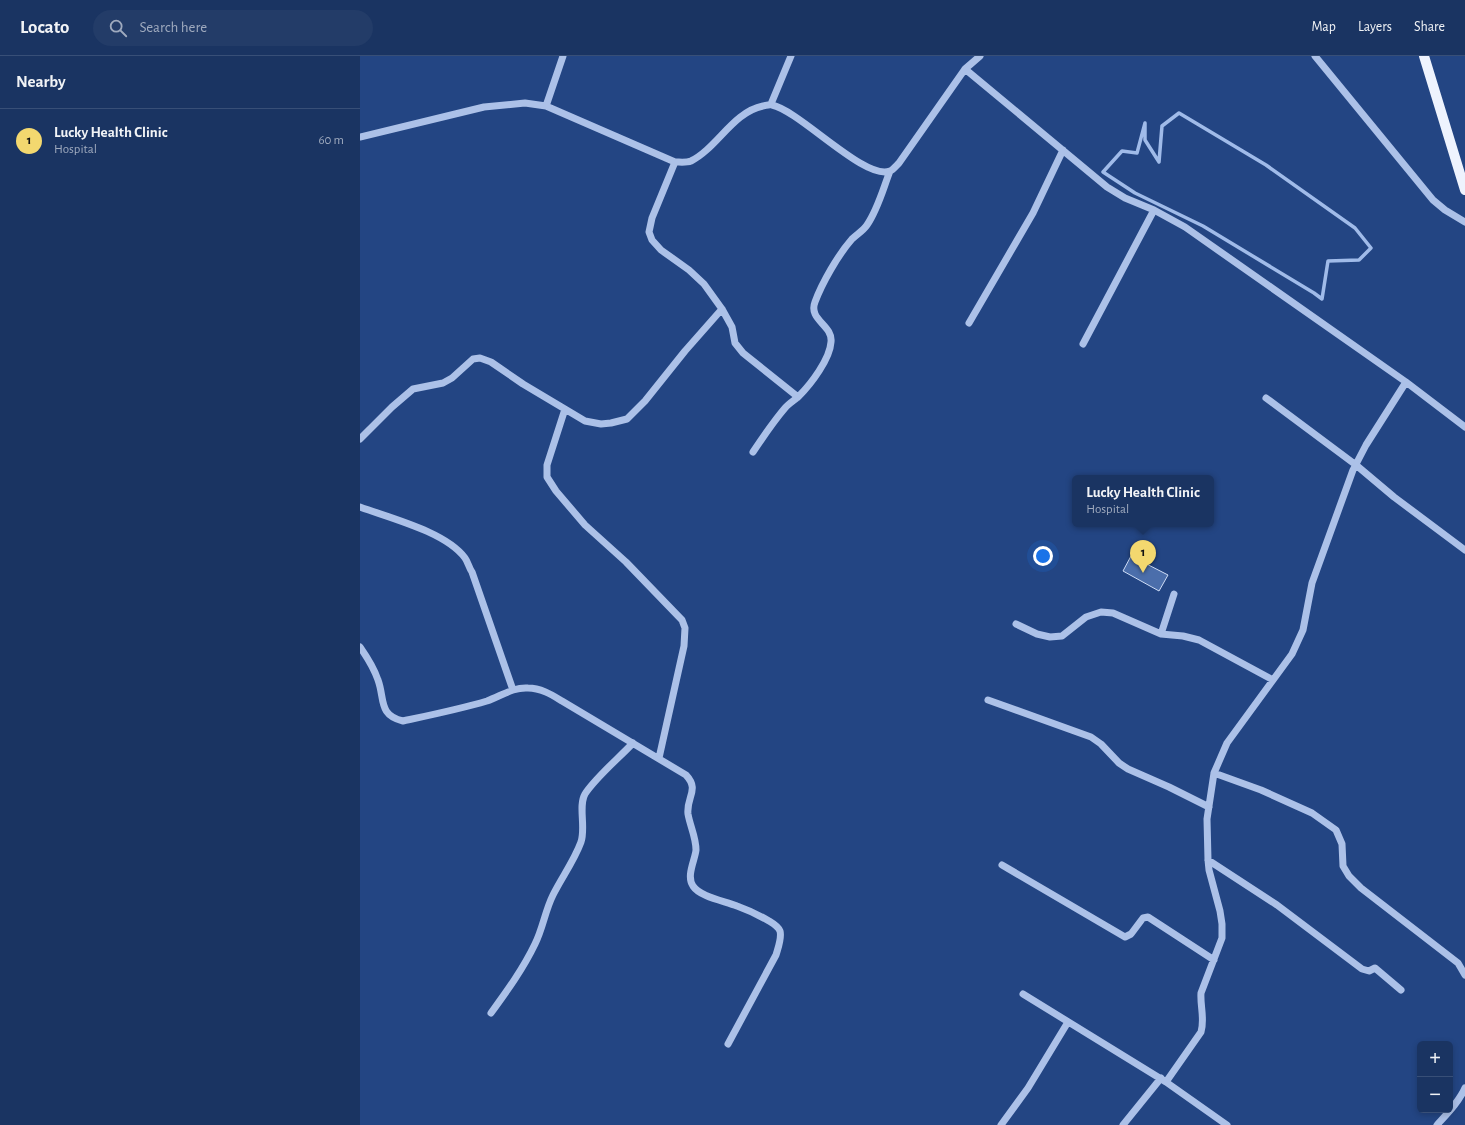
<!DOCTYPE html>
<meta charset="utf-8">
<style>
:root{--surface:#1a3462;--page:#233c68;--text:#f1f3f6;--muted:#9faabe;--line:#384f77;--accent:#f3d86f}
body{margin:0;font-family:"Alegreya Sans",sans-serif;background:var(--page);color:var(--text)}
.controls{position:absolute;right:12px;bottom:12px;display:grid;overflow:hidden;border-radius:6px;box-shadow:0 2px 6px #0003}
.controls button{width:36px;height:36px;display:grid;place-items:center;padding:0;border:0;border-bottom:1px solid var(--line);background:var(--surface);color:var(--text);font:20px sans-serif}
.you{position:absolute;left:683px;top:500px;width:14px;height:14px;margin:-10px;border:3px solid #fff;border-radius:50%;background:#1a73e8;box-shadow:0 0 0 6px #1a73e833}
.badge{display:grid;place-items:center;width:26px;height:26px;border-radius:50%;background:var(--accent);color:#111;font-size:13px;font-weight:700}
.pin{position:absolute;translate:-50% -33px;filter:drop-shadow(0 1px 2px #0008)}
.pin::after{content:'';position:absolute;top:21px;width:14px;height:12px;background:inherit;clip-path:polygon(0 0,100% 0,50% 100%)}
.popup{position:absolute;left:712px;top:419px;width:142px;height:52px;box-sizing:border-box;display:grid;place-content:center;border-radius:6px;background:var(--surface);filter:drop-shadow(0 1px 3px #0005);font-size:13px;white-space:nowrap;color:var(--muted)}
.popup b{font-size:15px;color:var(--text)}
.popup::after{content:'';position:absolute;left:50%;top:100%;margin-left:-8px;border:8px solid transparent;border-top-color:var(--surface)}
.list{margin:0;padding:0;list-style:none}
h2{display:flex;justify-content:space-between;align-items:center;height:52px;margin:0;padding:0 16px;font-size:17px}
h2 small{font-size:13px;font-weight:400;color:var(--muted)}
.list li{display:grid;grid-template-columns:26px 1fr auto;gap:12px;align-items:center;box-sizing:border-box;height:64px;padding:0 16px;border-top:1px solid var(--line)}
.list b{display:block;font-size:15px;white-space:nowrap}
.list p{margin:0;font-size:13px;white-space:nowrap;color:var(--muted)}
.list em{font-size:13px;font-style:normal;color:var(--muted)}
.icon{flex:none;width:22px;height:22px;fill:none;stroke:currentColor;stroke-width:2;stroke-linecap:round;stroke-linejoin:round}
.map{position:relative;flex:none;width:1105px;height:1069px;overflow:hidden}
header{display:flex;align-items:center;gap:24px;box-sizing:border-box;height:56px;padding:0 20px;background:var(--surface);border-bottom:1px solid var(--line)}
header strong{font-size:19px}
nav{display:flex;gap:22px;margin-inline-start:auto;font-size:14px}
.search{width:280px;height:36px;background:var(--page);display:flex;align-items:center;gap:10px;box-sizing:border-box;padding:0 14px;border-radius:22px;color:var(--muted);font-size:15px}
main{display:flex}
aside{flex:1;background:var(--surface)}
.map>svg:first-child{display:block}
</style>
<header>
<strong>Locato</strong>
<div class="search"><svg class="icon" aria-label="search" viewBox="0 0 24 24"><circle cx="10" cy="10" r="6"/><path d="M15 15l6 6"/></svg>Search here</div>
<nav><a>Map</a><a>Layers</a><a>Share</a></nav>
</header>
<main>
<aside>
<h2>Nearby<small></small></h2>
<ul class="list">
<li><span class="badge">1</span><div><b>Lucky Health Clinic</b><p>Hospital</p></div><em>60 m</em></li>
</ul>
</aside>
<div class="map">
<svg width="1105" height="1069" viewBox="0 0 1105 1069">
<rect width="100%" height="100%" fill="#234583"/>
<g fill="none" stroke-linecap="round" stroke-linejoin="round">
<path stroke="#a0bbe9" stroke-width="3.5" d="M819 57 906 109 995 172 1011 192 999 204 968 205 962 243 954 237 843 170 775 137 743 116 762 95 777 97 785 67V84L799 106 802 70Z"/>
</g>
<path fill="#4b6eab" stroke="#cfddf6" d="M771 500 808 519 799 535 763 515Z"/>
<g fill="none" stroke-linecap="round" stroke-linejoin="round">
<path stroke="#acc1e8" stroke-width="7" d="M955 0 1073 144 1085 154 1105 166
M605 13 620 0
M411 48 431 0
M186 50 203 0
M0 81 124 51 165 47 186 50 315 106C320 106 326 107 331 105 357 92 373 56 403 50 405 50 409 48 412 49 440 55 505 125 530 115 533 114 536 110 539 107L605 13 747 131 765 142 794 154 825 171 1046 326 1105 371
M315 106 292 162 289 176 292 184 301 194 329 214 344 228 362 253 372 271 375 287 383 297 438 341
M609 267 673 157 703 94
M723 288 794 154
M906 342 996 409 1034 441 1105 494
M205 353 187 409V421L196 435 225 469 266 506 322 564 325 572 324 590 299 702
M0 383 32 351 53 333 83 327 92 322 113 303 120 302 131 306 163 328 225 365 241 368 251 367 267 363 285 345 325 295 362 253
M393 396C403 381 413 366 425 352 429 347 435 344 439 340 451 328 470 303 471 286 473 269 448 264 455 246 462 227 478 199 492 183 497 178 503 175 507 169 518 153 523 133 530 115
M0 451C30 462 86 476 105 502 108 506 109 512 112 516L153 634
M656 568 677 578 690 581 702 580 726 561 741 556 753 557 801 578 823 580 839 584 913 624
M801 578 814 538
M0 591C7 601 14 612 18 624 25 643 18 659 43 665 71 659 100 653 127 645 141 640 153 631 168 632 181 632 192 639 202 645L326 719C340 734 326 741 328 758 330 770 336 781 336 794 335 804 326 820 333 830 340 841 365 845 377 850 388 854 399 859 409 865 414 868 418 870 420 875 422 882 418 892 416 899L368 988
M628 644 731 681 741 688 759 707 768 713 809 731 849 751
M854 717 901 734 952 757 976 774 982 788 983 810 989 820 1001 832 1098 907 1105 919
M848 804 917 849 1002 913 1009 915 1015 912 1041 934
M642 809 765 881 771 878 783 862 788 861 854 904
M663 938 806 1026 867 1069
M131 957C147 935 163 913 175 888 183 872 185 855 193 839 202 821 214 805 221 786 226 771 218 750 225 738 235 722 260 701 273 687
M806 1026 841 976C845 963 840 950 841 937L862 882V868L860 855 849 814 848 804 847 763 854 717 867 687 932 598 943 574 952 527 993 414 1006 389 1046 326
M641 1069 668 1032 708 966
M763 1069 801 1022
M1077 1069C1087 1058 1099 1046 1105 1032"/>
<path stroke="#eef3fe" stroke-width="10" d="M1064 0 1105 134"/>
</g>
</svg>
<div class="controls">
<button>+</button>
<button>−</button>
</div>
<div class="you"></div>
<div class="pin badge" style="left:783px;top:517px">1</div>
<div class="popup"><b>Lucky Health Clinic</b>Hospital</div>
</div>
</main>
